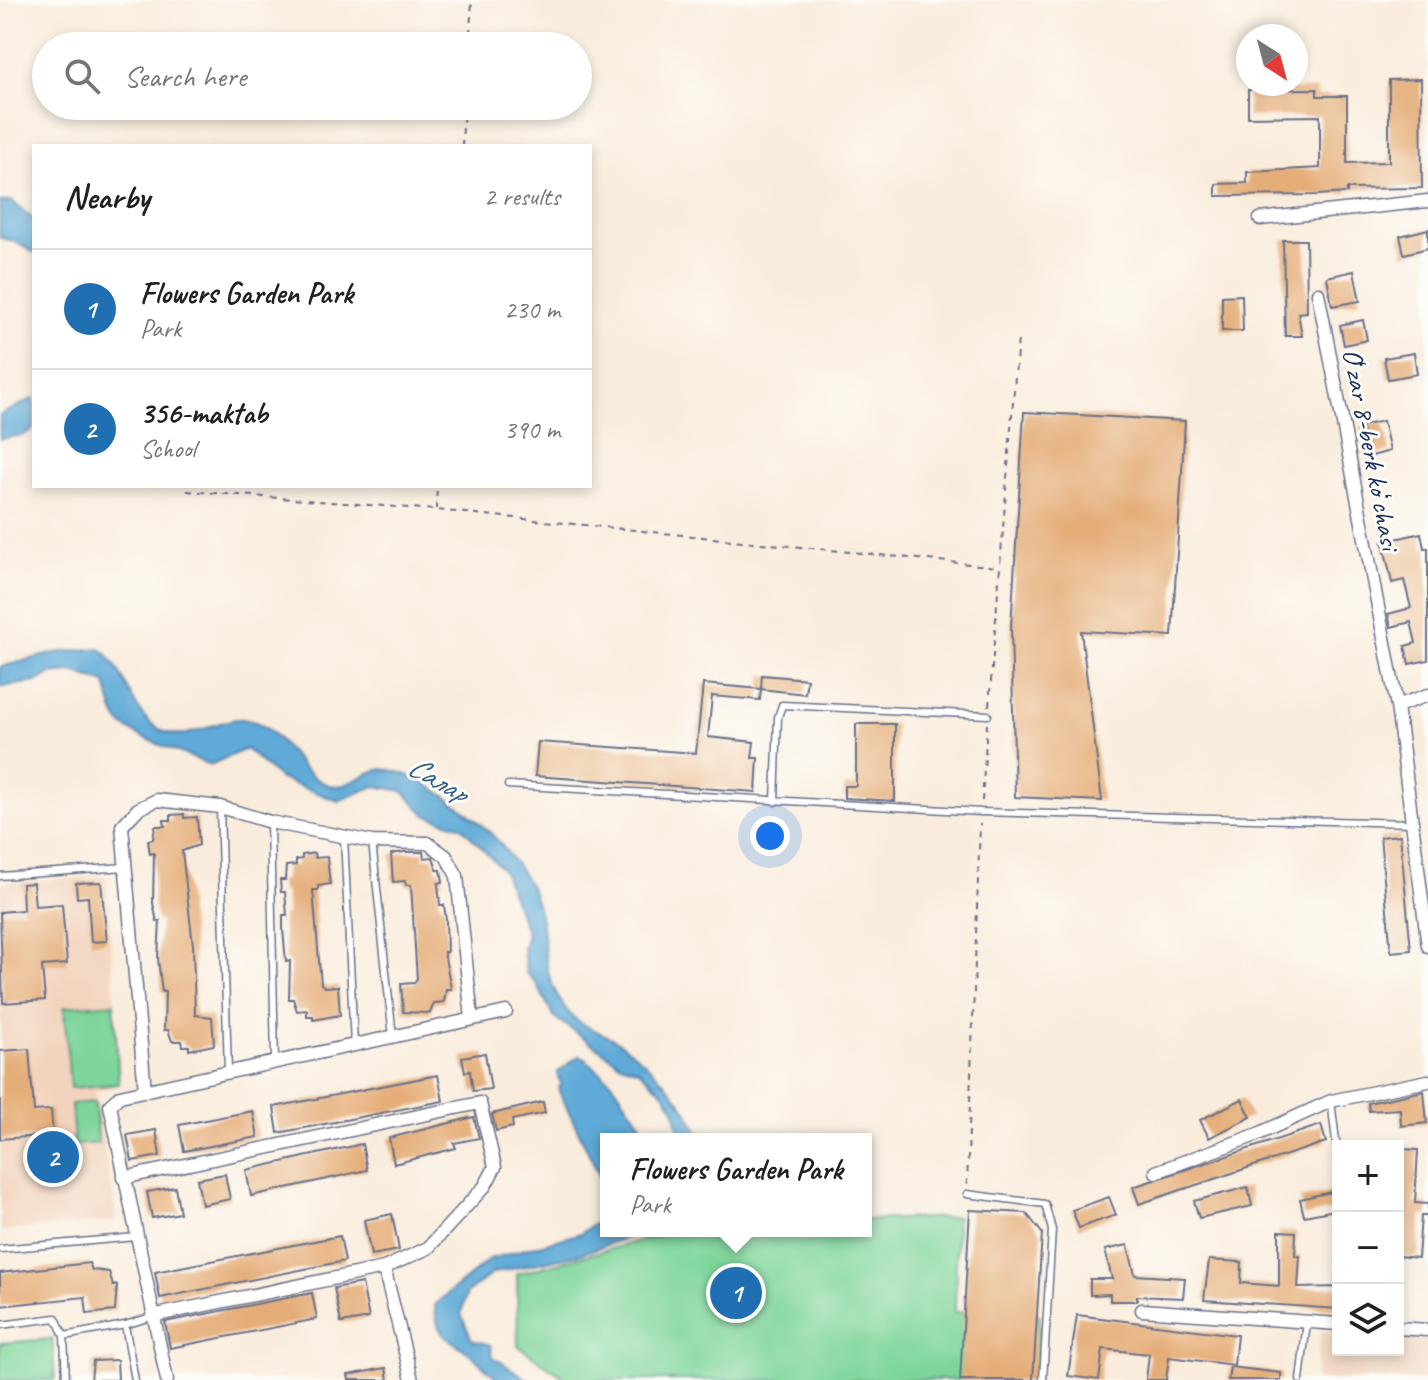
<!DOCTYPE html>
<meta charset="utf-8">
<style>
:root{--surface:#fff;--page:#f6f6f6;--text:#202124;--muted:#757577;--line:#e0e0e0;--accent:#1f6fb2}
body{margin:0;font-family:Caveat,sans-serif;background:var(--page);color:var(--text)}
.controls{position:absolute;right:24px;bottom:24px;display:grid;overflow:hidden;border-radius:0px;box-shadow:0 4px 12px #0003}
.controls button{width:72px;height:72px;display:grid;place-items:center;padding:0;border:0;border-bottom:2px solid var(--line);background:var(--surface);color:var(--text);font:40px sans-serif}
.compass{position:absolute;left:1236px;top:24px;width:72px;height:72px;border-radius:50%;background:var(--surface);box-shadow:0 4px 12px #0003;rotate:144deg}
.you{position:absolute;left:770px;top:836px;width:28px;height:28px;margin:-20px;border:6px solid #fff;border-radius:50%;background:#1a73e8;box-shadow:0 0 0 12px #1a73e833}
.badge{display:grid;place-items:center;width:52px;height:52px;border-radius:50%;background:var(--accent);color:#fff;font-size:26px;font-weight:700}
.pin{position:absolute;translate:-50% -50%;border:4px solid #fff;box-shadow:0 2px 8px #0006}
.popup{position:absolute;left:600px;top:1133px;width:272px;height:104px;box-sizing:border-box;display:grid;place-content:center;border-radius:0px;background:var(--surface);filter:drop-shadow(0 2px 6px #0005);font-size:26px;white-space:nowrap;color:var(--muted)}
.popup b{font-size:30px;color:var(--text)}
.popup::after{content:'';position:absolute;left:50%;top:100%;margin-left:-16px;border:16px solid transparent;border-top-color:var(--surface)}
.list{margin:0;padding:0;list-style:none}
h2{display:flex;justify-content:space-between;align-items:center;height:104px;margin:0;padding:0 32px;font-size:34px}
h2 small{font-size:26px;font-weight:400;color:var(--muted)}
.list li{display:grid;grid-template-columns:52px 1fr auto;gap:24px;align-items:center;box-sizing:border-box;height:120px;padding:0 32px;border-top:2px solid var(--line)}
.list b{display:block;font-size:30px;white-space:nowrap}
.list p{margin:0;font-size:26px;white-space:nowrap;color:var(--muted)}
.list em{font-size:26px;font-style:normal;color:var(--muted)}
.icon{flex:none;width:44px;height:44px;fill:none;stroke:currentColor;stroke-width:2;stroke-linecap:round;stroke-linejoin:round}
.map{position:relative;flex:none;width:1428px;height:1380px;overflow:hidden}
.search{position:absolute;background:var(--surface);box-shadow:0 4px 12px #0003;left:32px;top:32px;width:560px;height:88px;display:flex;align-items:center;gap:20px;box-sizing:border-box;padding:0 28px;border-radius:44px;color:var(--muted);font-size:30px}
.panel{position:absolute;background:var(--surface);box-shadow:0 4px 12px #0003;left:32px;top:144px;width:560px;height:344px;border-radius:0px}
.map>svg:first-child{display:block}
</style>
<div class="map">
<svg width="1428" height="1380" viewBox="0 0 1428 1380">
<rect width="100%" height="100%" fill="#fdfcf7"/>
<filter id="ink" filterUnits="userSpaceOnUse"><feTurbulence type="fractalNoise" baseFrequency=".0125" numOctaves="2"/><feDisplacementMap in="SourceGraphic" scale="16" xChannelSelector="R" yChannelSelector="G"/><feConvolveMatrix kernelMatrix="1 2 1 2 8 2 1 2 1" color-interpolation-filters="sRGB"/></filter>
<filter id="wash" filterUnits="userSpaceOnUse"><feTurbulence type="fractalNoise" baseFrequency=".006" numOctaves="4" result="noise"/><feDisplacementMap in="SourceGraphic" scale="32" xChannelSelector="R" yChannelSelector="G"/><feGaussianBlur stdDeviation="1.8" result="paint"/><feColorMatrix in="noise" values="0 0 0 0 0 0 0 0 0 0 0 0 0 0 0 0 0 1.4 0 .05"/><feComposite in="paint" operator="in"/></filter>
<g filter="url(#wash)">
<rect width="100%" height="100%" fill="#f9ecdc"/>
<path fill="#f2d4be" d="M106 876 120 1084 95 1092 117 1221 0 1231V1012L13 1010H0V883Z
M1321 1332H1338V1350H1398V1334H1428V1380H1315Z"/>
<path fill="#7dd59a" stroke="#4c827c" stroke-width="2" d="M114 1003 119 1084 70 1088 64 1007Z
M95 1102 98 1143 74 1145 71 1104Z
M957 1217 955 1312 1040 1315 1036 1380H568L518 1346 517 1274 676 1231H866V1220Z
M52 1339 55 1380H0V1343Z"/>
<path fill="#5eaad7" stroke="#3c6c9a" stroke-width="2" d="M12 201 34 220V253L14 241 0 238V202Z
M34 398V428L24 435 0 439V415Z
M99 648C128 668 130 719 165 732 196 743 223 711 253 721 283 732 297 772 326 784 344 792 361 774 377 770 411 763 483 821 503 847 514 861 529 881 535 898 551 940 535 970 569 1013 584 1030 603 1031 620 1043 651 1064 690 1105 700 1139H680L675 1111 664 1093 639 1070 621 1064 554 1017 536 983 526 973 523 948 527 934 503 870 462 827 426 815 403 791 375 786 338 801 280 779 246 749 210 765C189 755 128 736 118 720 111 710 109 694 106 683L72 672 50 674 36 682 0 687V667L54 653Z
M580 1055 613 1083 651 1139H606V1189L558 1089 561 1085 557 1073Z
M605 1217 606 1231H646L580 1254 493 1273 467 1293 461 1314 472 1340 491 1345 493 1357 529 1380H500C489 1373 480 1362 470 1354 447 1335 436 1339 435 1304L490 1259 581 1233Z"/>
<g id="blocks">
<path fill="#e5ad78" d="M1421 79 1422 188 1347 189V193L1317 195 1216 196V184L1247 183V172L1320 168V116L1248 117V90L1317 89V96H1347V163L1389 162V80Z
M1428 229V248L1404 254 1400 236Z
M1283 240H1306L1307 312 1298 313 1302 336H1285Z
M1354 271 1360 301 1332 306 1327 277Z
M1242 295 1243 331H1222V296Z
M1363 320 1367 340 1344 345 1340 325Z
M1414 353 1417 374 1388 379 1384 358Z
M1024 412 1185 421 1172 636 1081 631 1102 801 1015 797 1011 627Z
M1383 421 1390 451 1368 457 1361 426Z
M1421 533 1424 548H1428V660L1409 664 1405 646 1416 643 1411 622 1391 627 1388 614 1411 608 1404 580 1392 583 1383 542Z
M762 675 807 679 805 694 761 689Z
M703 684 761 689 760 700 712 696 708 737 754 742 752 758H758L756 792 535 776 538 742 696 753Z
M856 724H895V801L844 798V786H856Z
M184 814V818L197 817 199 845 182 851 193 945 195 1015 212 1017 214 1045 189 1050V1046H183L182 1041H172L168 1030H164L165 992H162L158 959 160 921 157 922 153 903 154 853 150 854 148 840 153 839 155 826H165L164 820H171V815Z
M1400 835 1411 950 1391 952 1380 837Z
M404 852H423L424 858 433 857 437 870H441L443 882 438 883 440 905H444L446 919 447 952H444L451 989H446L444 1002 434 1003 430 1013 403 1012 401 984 414 983 417 979 411 885H406L405 881 393 882 391 854Z
M314 853 315 858 327 857 330 884 318 886V890H313L321 984 325 987 338 986 340 1015 313 1020V1016H307V1010L297 1011 293 999H289L290 961 286 962 283 929V915H287L285 892H281L280 880H285L286 866 296 865V860L302 859V855Z
M101 882 107 941 91 942 88 897 77 898 76 883Z
M33 883 35 906 62 904 67 964 42 966 45 1000 3 1003 0 912 23 910 22 884Z
M29 1049 34 1111 51 1110 53 1135 0 1139V1051Z
M485 1053 491 1089 473 1091 470 1071 465 1072 462 1057Z
M438 1075 443 1101 278 1133 274 1107Z
M1424 1091 1427 1123 1401 1126 1400 1109 1369 1111 1368 1103Z
M1242 1099 1251 1117 1209 1138 1200 1120Z
M543 1102 545 1113 512 1120 513 1127 496 1131 492 1114Z
M253 1111 258 1137 184 1151 179 1125Z
M474 1117 479 1138 454 1143 456 1148 394 1164 389 1138Z
M1321 1125 1326 1142 1139 1204 1133 1187Z
M156 1130 160 1156 132 1161 127 1135Z
M362 1144 367 1170 251 1196 246 1170Z
M1402 1149 1418 1150 1415 1203 1428 1204V1216H1421L1418 1258 1398 1256V1218H1403L1404 1197 1399 1196Z
M225 1174 230 1199 202 1205 197 1179Z
M175 1187 180 1213 152 1218 147 1192Z
M1248 1187 1252 1206 1199 1218 1194 1201Z
M1331 1192 1335 1210 1304 1216 1300 1199Z
M1109 1197 1116 1215 1079 1228 1072 1210Z
M970 1210 1026 1213 1042 1233 1033 1380H960Z
M392 1214 399 1250 371 1255 364 1220Z
M1279 1231 1296 1232 1295 1256H1300L1298 1288 1338 1287V1309L1204 1300 1209 1260 1242 1262 1241 1283 1279 1286Z
M340 1236 345 1261 160 1298 155 1272Z
M1128 1245 1135 1275 1185 1278 1183 1298 1137 1296V1301H1110V1294L1090 1295V1279H1112L1105 1250Z
M89 1263 92 1270 109 1272 113 1286 117 1285 115 1311 87 1314 85 1297 0 1306V1273Z
M362 1283 369 1318 341 1323 334 1288Z
M312 1293 317 1319 170 1348 165 1322Z
M1077 1315 1237 1335 1234 1365 1169 1357 1166 1380H1146L1149 1354 1103 1349 1099 1380 1068 1376Z
M117 1360 118 1380H91L93 1361Z
M1230 1367 1281 1373V1380H1228Z
M386 1368 388 1380H349L348 1375Z"/>
</g>
</g>
<g filter="url(#ink)">
<use href="#blocks" fill-opacity="0" stroke="#69718a" stroke-width="2"/>
<g fill="none" stroke-linecap="round" stroke-linejoin="round">
<g stroke="#69718a" stroke-width="9">
<path id="lane" d="M508 785 981 812 1412 823
M775 802 778 717 782 705 988 715
M220 807 228 1071
M270 822 275 1062
M344 837 354 1045
M372 842 393 1037
M0 876 125 867
M1331 1101 1338 1157
M1336 1188 1338 1181
M967 1194 1045 1204 1052 1230 1043 1380
M0 1249 136 1237
M0 1325 56 1318 64 1336 66 1380
M64 1336 125 1325
M135 1380 125 1325 151 1317
M1300 1380 1307 1322"/>
</g>
<g stroke="#69718a" stroke-width="15">
<path id="street" d="M1260 219 1428 201
M1318 293 1397 706 1428 946
M1397 706 1428 695
M145 1091 122 826 138 809 157 800 220 807 270 822 372 842 428 843 446 856 457 876 472 1019
M1156 1172 1256 1135 1331 1101 1428 1081
M123 1178 480 1103 495 1167 485 1186 428 1248 384 1268 152 1316
M384 1268 412 1380
M1142 1310 1338 1324
M1398 1328 1428 1330
M167 1380 110 1105 120 1096 506 1012"/>
</g>
<path stroke="#69718a" stroke-width="2" stroke-dasharray="6 6" stroke-linecap="butt" d="M469 46 472 0
M462 146 464 106
M187 491 436 510 998 567
M436 509 437 486
M989 706 1018 339
M982 801 987 724
M967 1185 980 824"/>
<use href="#lane" stroke="#fff" stroke-width="6"/>
<use href="#street" stroke="#fff" stroke-width="12"/>
</g>
</g>
<g text-anchor="middle" stroke-width="6" stroke-linejoin="round" paint-order="stroke">
<g font-size="28" fill="#1b2f5e" stroke="#fdfcf7">
<text transform="translate(1372 449) rotate(79)" y="10">Oʻzar 8-berk koʻchasi</text>
</g>
<g font-size="30" font-style="italic" fill="#325a88" stroke="#fdfcf7">
<text transform="translate(438 779) rotate(30)" y="10">Салар</text>
</g>
</g>
</svg>
<div class="controls">
<button>+</button>
<button>−</button>
<button><svg class="icon" aria-label="layers" viewBox="0 0 24 24"><path d="M12 4l9 5-9 5-9-5zM3 14l9 5 9-5"/></svg></button>
</div>
<svg class="compass" viewBox="-18 -18 36 36"><path d="M0-13l5 13h-10z" fill="#e53935"/><path d="M0 13l5-13h-10z" fill="#757577"/></svg>
<div class="you"></div>
<div class="pin badge" style="left:736px;top:1293px">1</div>
<div class="popup"><b>Flowers Garden Park</b>Park</div>
<div class="pin badge" style="left:53px;top:1157px">2</div>
<div class="search"><svg class="icon" aria-label="search" viewBox="0 0 24 24"><circle cx="10" cy="10" r="6"/><path d="M15 15l6 6"/></svg>Search here</div>
<section class="panel">
<h2>Nearby<small>2 results</small></h2>
<ul class="list">
<li><span class="badge">1</span><div><b>Flowers Garden Park</b><p>Park</p></div><em>230 m</em></li>
<li><span class="badge">2</span><div><b>356-maktab</b><p>School</p></div><em>390 m</em></li>
</ul>
</section>
</div>
